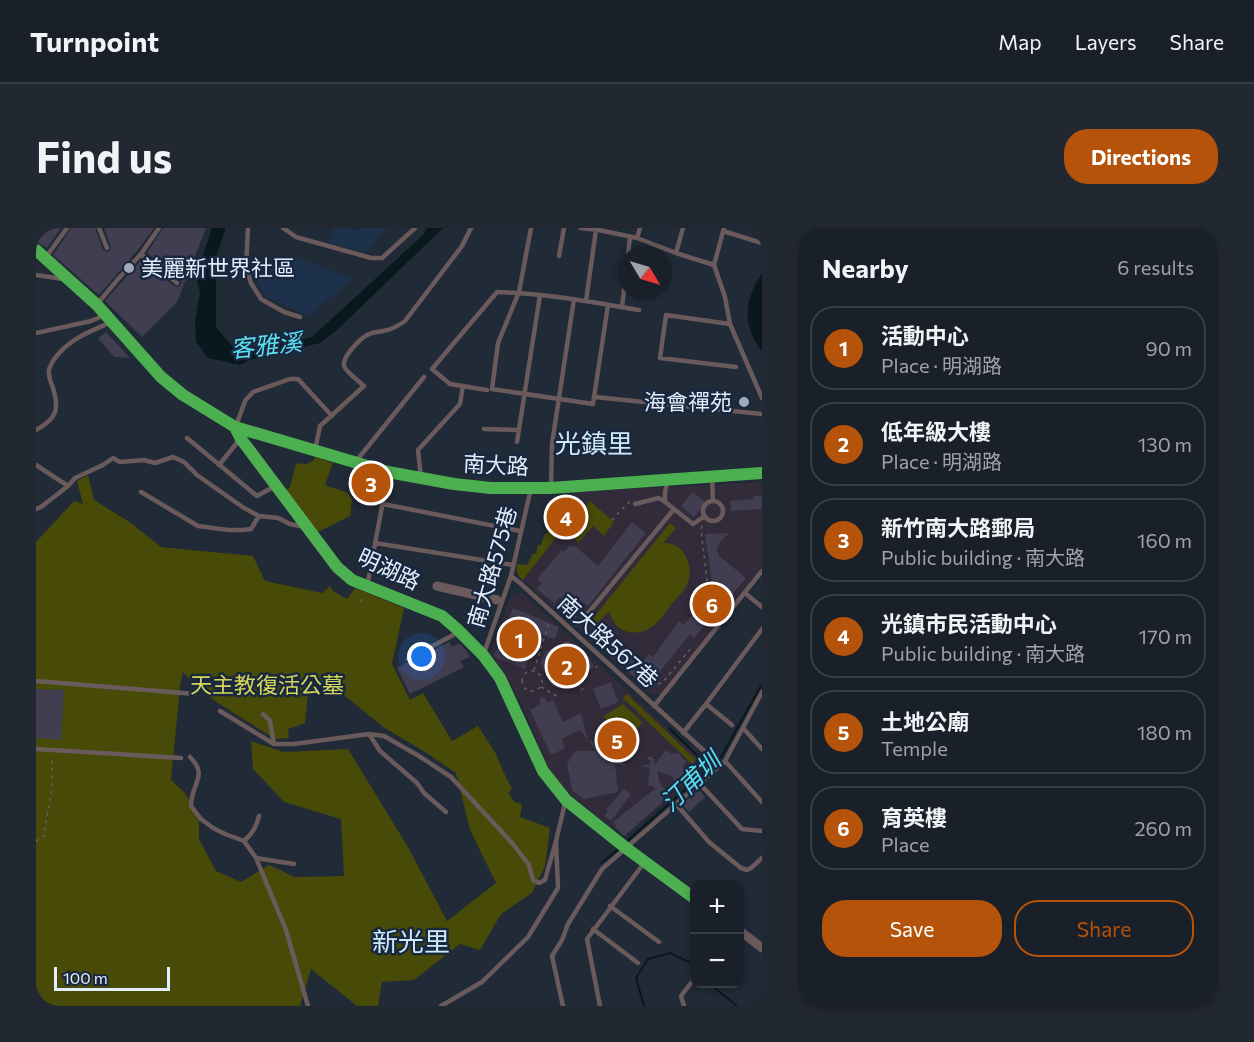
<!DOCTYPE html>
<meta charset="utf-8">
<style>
:root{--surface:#192029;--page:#222831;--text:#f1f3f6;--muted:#9fa3a8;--line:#373e46;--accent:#b45309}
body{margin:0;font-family:Commissioner,"Noto Sans TC",sans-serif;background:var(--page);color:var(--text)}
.controls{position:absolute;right:18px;bottom:18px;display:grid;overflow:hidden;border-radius:12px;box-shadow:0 3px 9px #0003}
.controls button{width:54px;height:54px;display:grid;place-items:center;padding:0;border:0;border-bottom:2px solid var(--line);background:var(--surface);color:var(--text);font:30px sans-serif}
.compass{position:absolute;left:582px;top:18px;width:54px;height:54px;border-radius:50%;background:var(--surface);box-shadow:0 3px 9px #0003;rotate:128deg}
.scale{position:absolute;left:18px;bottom:15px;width:116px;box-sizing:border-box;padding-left:6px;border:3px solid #e3edfc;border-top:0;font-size:16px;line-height:21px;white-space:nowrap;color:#e3edfc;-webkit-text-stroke:4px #19283f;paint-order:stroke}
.you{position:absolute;left:386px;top:429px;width:21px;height:21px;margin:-15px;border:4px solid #fff;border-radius:50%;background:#1a73e8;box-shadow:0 0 0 9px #1a73e833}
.badge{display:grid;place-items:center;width:39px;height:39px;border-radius:50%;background:var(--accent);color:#fff;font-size:20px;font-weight:700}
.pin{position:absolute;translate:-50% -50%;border:3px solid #fff;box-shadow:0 2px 6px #0006}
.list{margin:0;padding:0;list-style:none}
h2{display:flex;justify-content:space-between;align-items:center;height:78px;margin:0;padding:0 24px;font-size:26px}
h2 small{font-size:20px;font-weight:400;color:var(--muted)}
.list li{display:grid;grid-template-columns:39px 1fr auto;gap:18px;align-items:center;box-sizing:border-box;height:84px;margin:0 12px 12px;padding:0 12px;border:2px solid var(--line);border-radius:24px}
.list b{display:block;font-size:22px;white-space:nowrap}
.list p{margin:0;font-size:20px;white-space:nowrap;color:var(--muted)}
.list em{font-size:20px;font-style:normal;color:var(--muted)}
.actions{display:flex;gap:12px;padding:18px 24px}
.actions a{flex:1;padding:14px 0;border:2px solid var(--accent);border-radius:24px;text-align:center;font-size:21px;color:var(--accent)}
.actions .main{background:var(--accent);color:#fff}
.map{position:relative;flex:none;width:726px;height:778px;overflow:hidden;border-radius:24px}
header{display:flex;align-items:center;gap:36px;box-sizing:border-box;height:84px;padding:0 30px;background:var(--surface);border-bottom:2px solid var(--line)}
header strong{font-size:28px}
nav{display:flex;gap:33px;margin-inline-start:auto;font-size:21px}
.intro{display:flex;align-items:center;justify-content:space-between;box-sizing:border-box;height:144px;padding:0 36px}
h1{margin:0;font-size:42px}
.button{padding:15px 27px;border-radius:24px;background:var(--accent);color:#fff;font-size:21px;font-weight:700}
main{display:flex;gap:36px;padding:0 36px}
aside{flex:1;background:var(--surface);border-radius:24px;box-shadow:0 3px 9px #0003}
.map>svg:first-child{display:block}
</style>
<header>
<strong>Turnpoint</strong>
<nav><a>Map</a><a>Layers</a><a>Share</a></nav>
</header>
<div class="intro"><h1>Find us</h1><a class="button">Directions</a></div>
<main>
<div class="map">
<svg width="726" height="778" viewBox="0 0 726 778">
<rect width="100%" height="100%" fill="#212a37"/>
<path fill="#1e314a" d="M298 0 322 2 324 0H352L330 24 293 15Z
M262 30 318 51 272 88 230 69 217 48Z"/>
<path fill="#322b3a" d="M726 254V340L625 466H615L487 352 523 304 521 302 538 264Z
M486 364 671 538 589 609 538 570 522 554 512 539 486 478 469 445 454 425 475 368Z"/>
<path fill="#484a07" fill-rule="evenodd" d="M279 229 297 235 289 257 312 265 316 272 314 288 280 305 249 264 254 259 260 236 266 235 268 237 277 233Z
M52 247 58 272 95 295 125 319 217 328 229 353 286 365 294 358 297 363 311 371 319 360 368 380 356 436 374 472 387 465 416 513 442 498 460 526 467 543 476 561 472 565 479 574 486 576 484 589 514 600 509 638 496 665 465 686 444 722 424 716 378 752 346 754 342 778H321L275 741 264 778H0V314L38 273 47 276 41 253ZM147 444 168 466 239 511 253 510 252 501 269 495 272 465 291 453 347 499 389 524 420 545 434 602 460 655 411 693 372 619 312 521 247 524 215 513 217 541 248 574 305 591 308 648 259 649 233 637 205 654 180 643 163 611V587L149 565 135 552 144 459Z
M554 273 578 294 568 308 557 298 543 315 530 303Z
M634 295 640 300 627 315C648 313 658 337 652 354 649 362 641 370 635 377 630 384 624 393 617 398 607 406 592 407 582 399 577 395 575 388 573 383L562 395 557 390Z
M513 301 521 302 524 304 487 352C481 347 480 343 481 336L491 337 497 326H500L502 317H505L507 310Z
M591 466 660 532 656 536 587 470Z
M587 476 606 494 598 507 579 506 568 488Z"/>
<path fill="#08181c" d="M176 0H190L176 40 180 52V99L198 120 254 115 276 109 387 7 391 0H407L301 102 284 115 217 131 204 137 172 130 160 114 159 93 164 65 159 46 165 33Z
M726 45V123C705 98 709 70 726 45Z"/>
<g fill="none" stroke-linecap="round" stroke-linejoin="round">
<path stroke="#08181c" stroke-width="2" d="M633 500 674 540
M682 532 685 529 726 456
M590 614 678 536
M565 635 584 620
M674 756 701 778
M608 778 600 750 612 731 634 725 653 734 658 740"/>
</g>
<path fill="#423e52" d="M0 0H25L11 20 5 16 0 14Z
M35 0H59L67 22 71 24 74 23 75 19 68 0H118L101 23 63 67 17 27Z
M127 0H170L141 74 106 109 69 73 105 32 138 58 142 59 145 57V54L144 51 111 25Z
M70 104 94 130 78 129 62 110Z
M657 264 670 275 658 289 645 278Z
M718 268H726V281L695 283 694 273 718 271Z
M529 276 540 280 532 301 521 297Z
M596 294 610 305 552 378 535 365 529 373 524 369 518 375 501 361 506 355 501 351 526 322 528 324 534 317 536 320 538 317 562 338Z
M693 305 684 314 681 322 683 328 710 350 658 410 654 406 617 452 619 454 612 461 564 418 571 410 604 439 612 426 617 429 643 393 648 397 677 360 669 306Z
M477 380 523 399 519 411 504 406 489 441 459 429 458 428Z
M530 413 542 417 546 426V431L553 428 558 440 550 444 546 432 545 452 529 461 516 458 504 436 509 424Z
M413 414 416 419 423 415 430 422 434 429 424 433 428 439 374 466 361 440 370 435H374Z
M575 454 582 474 565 481 557 461Z
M0 461 28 462 25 512 0 510Z
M508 469 511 475 517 472 527 494 545 485 552 512 544 502 525 511 529 520 515 527 494 482 505 476 503 471Z
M554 512 591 538 579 536 582 564 547 571 536 562 531 536 539 523H560L553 513Z
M630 522 636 526 643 525 646 530 650 533 647 539 650 544 649 550 644 553 638 552 636 548 621 543 624 556 633 566 627 570 629 572 588 608 579 599 580 597 577 594 620 560 612 557 614 540 605 538 614 536 616 526 619 536 620 535Z
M588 561 595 566 575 593 568 588 572 584 570 582Z
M663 562 669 569 653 584 646 576Z"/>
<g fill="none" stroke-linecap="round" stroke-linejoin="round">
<path stroke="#676064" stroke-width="1.5" stroke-dasharray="3 4.5" stroke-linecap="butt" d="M576 292 594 273
M666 298 665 302 671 353
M325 374 327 368
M540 389 538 386 544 372
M549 400 566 415
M560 438 561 440
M498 442 514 392
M486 453a10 10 0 1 1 20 0a10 10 0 1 1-20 0Z
M615 458 626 455 656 419
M505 459 524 470
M545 462 548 460
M613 529 616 536
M0 613 8 608 16 558V530"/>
<path stroke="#6a5a5c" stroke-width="4.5" d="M63 0 71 20
M212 0 210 39 215 55 225 71 248 84 264 89
M247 0 260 9 335 30H346L379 0
M495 0 483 64 462 115 456 161 557 176 572 77
M545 0 563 2 601 10 640 25 678 37 689 69 694 96 726 170
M687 3 726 15
M601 10 604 0
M640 25 647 0
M105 26 141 55
M592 27 594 9
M523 28 528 0
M10 29 31 0
M678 37 688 0
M0 47 27 51
M550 73 560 2
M62 75 83 50 105 26 123 0
M586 79 591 36
M694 96 630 87 624 130 700 139
M0 105 55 93 69 87
M451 162 414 156 396 141 461 64C508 65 556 74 603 82
M559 169 726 186
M200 198 209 173 217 164 254 151H262L296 188
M448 201 483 202
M0 202C20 191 24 182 17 160 15 155 12 148 13 142 14 138 17 133 19 130 35 110 51 105 73 95
M151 210 221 268 239 258
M481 214 504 67
M279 222 284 198 328 158C324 154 310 144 308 138 306 128 325 110 333 106 338 104 343 104 347 103 355 102 362 98 369 93L426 18 435 0
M321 232 388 149
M0 237 32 258
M183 237 204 211
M676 249 677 273
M385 250 382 222 424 176 427 158
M632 252 629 264V274L638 281
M515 259 516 216 538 71
M105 264 162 298 192 302H207L215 301 223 288
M667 283a10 10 0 1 1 20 0a10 10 0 1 1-20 0Z
M347 276 484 303
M599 276 623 270 629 274
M0 281 5 279 32 258 39 250 67 237 77 230 84 234 108 232 119 235 137 229 148 234 161 247 208 280 223 288 242 290 254 296 268 299
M339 315 477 337
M475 348 484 355 677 531
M331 359 352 246
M709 365 726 379
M544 395 638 281 657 296 669 288
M448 425 475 348 495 260
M372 431 421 405
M0 453 159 466
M670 476 696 497
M618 478 726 343
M184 483 238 516H258L333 506 348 508 383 528 415 549 477 616 493 637 497 652 503 655 509 652 520 613
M227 486 234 493 238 516
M707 500 726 521
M647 505 670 476 726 401
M333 506 344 523 381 555 388 565 410 584
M0 521 145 530
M154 529C173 548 155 555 155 578L165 591 177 600 189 606 208 613 220 630 250 702 272 778
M689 533 726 574
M664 556 706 601 726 603
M640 576 673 614 705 640 711 642 715 640 726 630
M208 613C217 605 220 599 223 588
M220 630 258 636
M574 678 623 714
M557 701 602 735
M405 778 446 754 492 709 522 660 520 613 529 575
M527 778 516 728 526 712 532 696 566 641 689 533 726 464
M564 778 551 711 608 635
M648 778 645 768 658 751"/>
<path stroke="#6a5a5c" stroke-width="9" d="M401 358 461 372
M678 532 683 536
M704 703 726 720"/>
<path stroke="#4caf50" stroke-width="12" d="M0 22 61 77 125 149 147 167 199 199 352 244 418 256 455 260H515L726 245
M199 199 205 211 301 339 316 352 406 388 421 401 447 427 464 450 507 543 530 572 590 620 658 670"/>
</g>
<g fill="#9fa9b7" stroke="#19283f" stroke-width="2">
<circle cx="93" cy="40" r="6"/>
<circle cx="708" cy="174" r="6"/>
</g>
<g text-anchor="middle" stroke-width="5" stroke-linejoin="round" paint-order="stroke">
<g font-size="22" fill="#e3edfc" stroke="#19283f" text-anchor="start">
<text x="105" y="48">美麗新世界社區</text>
<text x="696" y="182" text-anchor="end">海會禪苑</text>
</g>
<g font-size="22" fill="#e3edfc" stroke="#19283f">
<text transform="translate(460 237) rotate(3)" y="8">南大路</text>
<text transform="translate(456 339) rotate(-74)" y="8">南大路575巷</text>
<text transform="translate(353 341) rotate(25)" y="8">明湖路</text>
<text transform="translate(572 413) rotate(42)" y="8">南大路567巷</text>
</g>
<g font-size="22" fill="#d3d659" stroke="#19283f">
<text x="231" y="465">天主教復活公墓</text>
</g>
<g font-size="24" font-style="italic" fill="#5ae0f1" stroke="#19283f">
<text transform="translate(230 118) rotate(-6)" y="8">客雅溪</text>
<text transform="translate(655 554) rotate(-44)" y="8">汀甫圳</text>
</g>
<g font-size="26" fill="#cce8fb" stroke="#19283f">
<text x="558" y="225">光鎮里</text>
<text x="375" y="723">新光里</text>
</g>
</g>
</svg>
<div class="controls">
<button>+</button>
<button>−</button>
</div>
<svg class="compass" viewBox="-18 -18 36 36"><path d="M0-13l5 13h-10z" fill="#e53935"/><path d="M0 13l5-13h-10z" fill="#9fa3a8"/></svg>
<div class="scale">100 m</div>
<div class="you"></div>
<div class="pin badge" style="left:483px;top:411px">1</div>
<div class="pin badge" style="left:531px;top:438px">2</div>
<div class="pin badge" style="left:335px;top:255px">3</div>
<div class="pin badge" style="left:530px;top:289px">4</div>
<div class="pin badge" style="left:581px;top:512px">5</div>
<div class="pin badge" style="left:676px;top:376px">6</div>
</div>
<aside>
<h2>Nearby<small>6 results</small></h2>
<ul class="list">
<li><span class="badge">1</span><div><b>活動中心</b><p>Place · 明湖路</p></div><em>90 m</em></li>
<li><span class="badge">2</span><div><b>低年級大樓</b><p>Place · 明湖路</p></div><em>130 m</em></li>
<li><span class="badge">3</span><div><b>新竹南大路郵局</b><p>Public building · 南大路</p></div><em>160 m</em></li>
<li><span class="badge">4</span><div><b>光鎮市民活動中心</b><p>Public building · 南大路</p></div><em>170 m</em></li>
<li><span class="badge">5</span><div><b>土地公廟</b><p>Temple</p></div><em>180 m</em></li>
<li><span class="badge">6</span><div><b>育英樓</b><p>Place</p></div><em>260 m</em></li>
</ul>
<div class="actions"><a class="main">Save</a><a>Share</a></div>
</aside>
</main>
